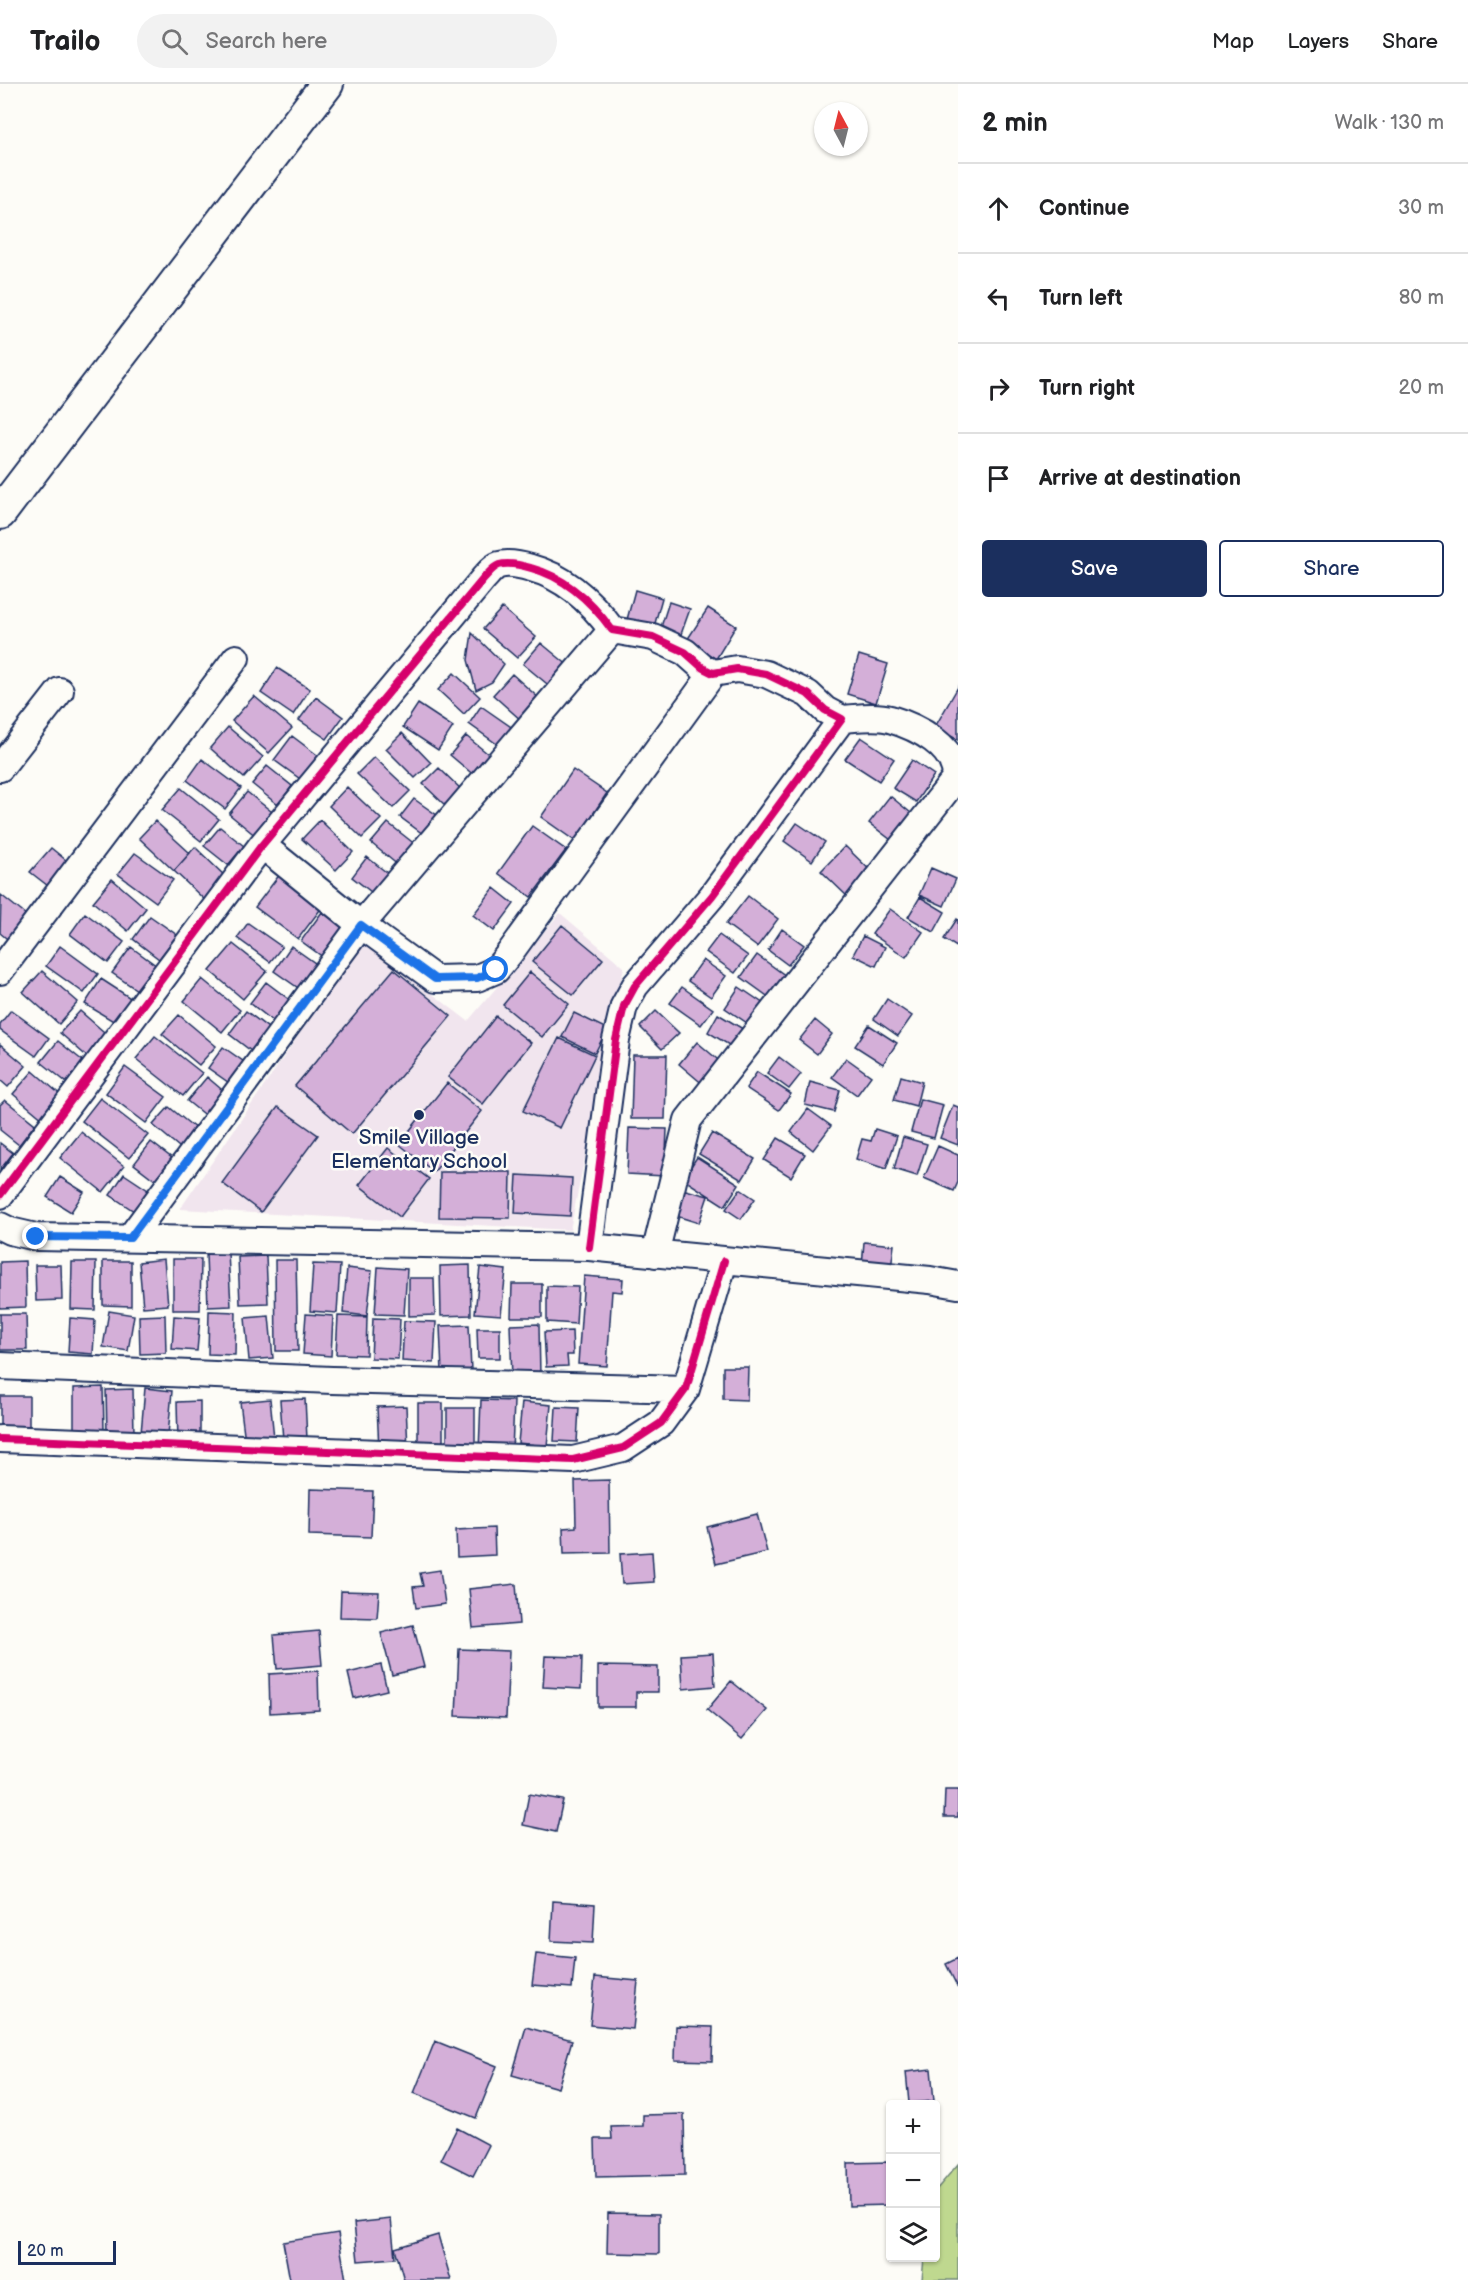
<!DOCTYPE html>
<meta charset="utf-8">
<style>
:root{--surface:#fff;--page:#f2f2f2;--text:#202124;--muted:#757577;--line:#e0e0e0;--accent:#1b2f5e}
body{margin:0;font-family:"Balsamiq Sans",sans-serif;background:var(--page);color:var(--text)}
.controls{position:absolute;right:18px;bottom:18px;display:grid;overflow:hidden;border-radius:6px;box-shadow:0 2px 4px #0004}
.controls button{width:54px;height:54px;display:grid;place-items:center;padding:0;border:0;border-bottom:2px solid var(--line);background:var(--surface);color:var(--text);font:30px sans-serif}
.compass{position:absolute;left:814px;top:18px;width:54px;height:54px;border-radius:50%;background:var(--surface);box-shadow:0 2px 4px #0004;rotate:353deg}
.scale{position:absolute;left:18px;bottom:15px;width:98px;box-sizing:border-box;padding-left:6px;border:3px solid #1b2f5e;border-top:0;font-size:16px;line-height:21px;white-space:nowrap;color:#1b2f5e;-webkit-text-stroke:4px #fdfcf7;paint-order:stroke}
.stop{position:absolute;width:18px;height:18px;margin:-14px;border:4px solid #1a73e8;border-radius:50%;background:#fff}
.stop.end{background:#1a73e8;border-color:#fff;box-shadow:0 2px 6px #0008}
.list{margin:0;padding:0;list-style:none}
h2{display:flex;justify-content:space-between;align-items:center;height:78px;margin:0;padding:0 24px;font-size:26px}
h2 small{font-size:20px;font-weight:400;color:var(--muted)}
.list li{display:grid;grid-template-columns:39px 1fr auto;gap:18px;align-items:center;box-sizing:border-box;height:90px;padding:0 24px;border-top:2px solid var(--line)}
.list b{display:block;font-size:22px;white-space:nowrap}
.list em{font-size:20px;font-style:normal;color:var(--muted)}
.actions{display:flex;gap:12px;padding:18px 24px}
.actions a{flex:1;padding:14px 0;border:2px solid var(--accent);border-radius:6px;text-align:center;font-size:21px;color:var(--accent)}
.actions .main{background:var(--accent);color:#fff}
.icon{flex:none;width:33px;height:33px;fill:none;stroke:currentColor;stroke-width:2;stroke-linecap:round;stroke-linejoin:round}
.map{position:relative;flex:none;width:958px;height:2196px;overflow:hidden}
header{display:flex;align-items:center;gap:36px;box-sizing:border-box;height:84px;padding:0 30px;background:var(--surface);border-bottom:2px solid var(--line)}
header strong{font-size:28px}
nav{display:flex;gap:33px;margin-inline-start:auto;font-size:21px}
.search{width:420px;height:54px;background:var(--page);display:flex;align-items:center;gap:15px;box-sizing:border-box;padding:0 21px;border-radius:33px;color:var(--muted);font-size:22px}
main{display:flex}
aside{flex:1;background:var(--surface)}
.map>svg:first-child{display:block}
</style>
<header>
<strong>Trailo</strong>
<div class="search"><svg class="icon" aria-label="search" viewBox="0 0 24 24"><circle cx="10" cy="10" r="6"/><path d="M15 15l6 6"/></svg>Search here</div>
<nav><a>Map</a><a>Layers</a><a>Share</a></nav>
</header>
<main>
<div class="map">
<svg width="958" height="2196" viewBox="0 0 958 2196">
<rect width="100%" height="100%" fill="#fdfcf7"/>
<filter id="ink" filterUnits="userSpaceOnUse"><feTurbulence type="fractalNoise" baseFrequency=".0167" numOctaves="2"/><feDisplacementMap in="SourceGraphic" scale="12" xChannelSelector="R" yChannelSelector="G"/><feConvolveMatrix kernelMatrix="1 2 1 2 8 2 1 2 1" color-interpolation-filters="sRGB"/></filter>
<g filter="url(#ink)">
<path fill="#f1e5ee" d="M560 829 624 883 570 1146 180 1125 363 857 468 937Z"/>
<path fill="#bfd88f" stroke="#6d8476" stroke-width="1.5" d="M958 2080V2196H922L924 2174H936V2106Z"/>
<path fill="#d4afd8" stroke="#1b2f5e" stroke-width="1.5" d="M635 506 662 514 652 550 625 543Z
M669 518 690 525 680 553 660 546Z
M502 524 536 553 517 574 483 545Z
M708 524 736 542 716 575 687 556Z
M472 549 504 580 492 598 476 606 468 576Z
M541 559 569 582 552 604 523 580Z
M859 571 888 580 876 619 847 610Z
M277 584 310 605 293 631 261 609Z
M454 589 480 613 464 630 438 606Z
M512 590 541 616 522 637 493 611Z
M958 603V656L935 643Z
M254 612 292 644 269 669 232 637Z
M316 613 343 633 327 655 299 636Z
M418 620 453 643 438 666 403 643Z
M481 622 514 645 501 663 469 640Z
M228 643 263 673 244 694 210 664Z
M402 649 431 679 415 694 386 665Z
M292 652 321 674 303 697 274 676Z
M466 652 492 673 476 693 450 671Z
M861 653 894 675 879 697 845 675Z
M374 673 410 707 393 724 357 690Z
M202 675 241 704 225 725 187 696Z
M912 676 934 691 916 718 893 704Z
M267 682 292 702 278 721 252 700Z
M439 684 464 708 448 724 423 700Z
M573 686 607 709 575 757 541 733Z
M347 703 381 735 362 754 329 722Z
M181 704 219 735 201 757 162 726Z
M247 708 276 731 257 753 229 730Z
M890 712 916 733 895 759 869 739Z
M414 715 441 734 427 753 400 733Z
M320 736 353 768 336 786 302 755Z
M155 737 190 769 174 787 139 754Z
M388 739 416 761 399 782 371 759Z
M797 739 825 758 812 777 784 757Z
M532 742 566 766 531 813 498 789Z
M220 743 244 762 228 781 204 762Z
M845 762 873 789 849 814 821 787Z
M195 763 230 797 208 819 174 787Z
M51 764 72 781 52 805 30 788Z
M135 769 173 796 156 818 118 790Z
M367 773 391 792 375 811 352 793Z
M931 784 956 795 944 822 919 811Z
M280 790 323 822 298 855 255 823Z
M112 795 146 824 128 847 93 818Z
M494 804 514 820 494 847 473 831Z
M1 811 31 835 12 859 0 849Z
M748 812 778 835 757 863 726 840Z
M920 813 945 828 934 848 908 833Z
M890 825 923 848 906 873 872 850Z
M322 828 348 847 327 876 301 857Z
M85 829 124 858 108 879 70 850Z
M150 832 177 851 159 875 133 855Z
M957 835 958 836V864L944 855Z
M248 839 282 863 270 878 237 854Z
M562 841 603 875 573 911 532 878Z
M782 845 804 861 788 881 768 866Z
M719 851 748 872 735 889 706 868Z
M863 852 885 863 876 882 853 871Z
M233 860 267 887 243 915 210 887Z
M60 862 98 890 84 909 46 882Z
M291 862 322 884 304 908 274 887Z
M131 863 161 885 143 910 112 889Z
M757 871 786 892 770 914 741 893Z
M703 876 726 892 711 913 688 897Z
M394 885 451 932 352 1050 295 1002Z
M42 887 78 918 59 940 23 908Z
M530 888 569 920 542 953 503 921Z
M101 895 135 917 120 941 85 920Z
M202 895 240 926 222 948 184 917Z
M266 898 295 920 278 941 250 919Z
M682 903 713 925 701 941 670 919Z
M739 903 767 922 753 943 725 924Z
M887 915 912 932 898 952 874 935Z
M11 926 49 954 36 972 0 946V940Z
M80 927 111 954 91 976 60 949Z
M246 927 272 947 255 970 229 950Z
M656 927 679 949 662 965 640 943Z
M574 929 607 945 595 969 562 953Z
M718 930 748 948 737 966 708 948Z
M179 931 216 962 199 981 162 950Z
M496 932 531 959 483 1020 448 993Z
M815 936 832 950 817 970 799 956Z
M869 941 897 959 883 980 855 962Z
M155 952 202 989 183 1012 136 975Z
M559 954 595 971 560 1044 523 1027Z
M58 957 88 981 71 1002 41 978Z
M697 958 723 980 705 1002 679 980Z
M0 960 26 982 8 1003 0 996Z
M223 963 250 982 235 1003 208 984Z
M633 971H667L665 1035H631Z
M779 973 801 990 789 1005 767 989Z
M846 974 871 992 857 1011 832 993Z
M125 983 166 1013 146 1039 106 1009Z
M33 987 63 1013 44 1036 13 1010Z
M757 988 791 1010 779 1026 746 1004Z
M901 992 922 998 916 1022 894 1016Z
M207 993 227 1010 207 1033 187 1017Z
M810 998 840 1006 834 1028 805 1021Z
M447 999 482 1027 434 1088 399 1060Z
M100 1014 148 1051 129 1074 82 1037Z
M920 1015 943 1021 934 1054 911 1048Z
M5 1016 35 1040 19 1061 0 1046V1021Z
M953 1021 958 1023V1061L940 1054Z
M169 1023 201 1049 185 1068 153 1041Z
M278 1023 318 1051 261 1128 222 1099Z
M808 1025 831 1042 813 1066 791 1048Z
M629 1044 667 1045 665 1092 627 1090Z
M875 1045 897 1052 886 1085 856 1075 862 1055 871 1057Z
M81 1048 124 1082 103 1108 60 1074Z
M712 1049 755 1075 742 1096 699 1070Z
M903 1053 927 1060 917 1092 894 1085Z
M778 1054 805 1070 791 1093 764 1076Z
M151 1058 177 1078 160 1100 134 1080Z
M0 1059 13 1069 0 1086Z
M938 1062 958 1071V1098L954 1107 924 1094Z
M388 1064 429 1095 400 1133 359 1101Z
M697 1073 739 1100 725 1122 683 1095Z
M440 1088H511L510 1134 439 1133Z
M124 1090 154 1110 140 1131 110 1111Z
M517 1091 572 1094 570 1132 515 1129Z
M60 1093 84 1108 71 1128 47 1113Z
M682 1105 708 1112 699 1139 673 1131Z
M740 1105 755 1115 741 1135 726 1125Z
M864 1158 894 1161 891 1185 862 1182Z
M228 1169 231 1222 208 1223 206 1170Z
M266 1172 268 1219 240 1220 238 1173Z
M164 1175 168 1221 143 1223 139 1178Z
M173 1175H201L200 1226H173Z
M275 1176H296L298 1267H276Z
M25 1177 26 1223 0 1224V1178Z
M103 1177H131V1222L103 1221Z
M72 1178H96L95 1226 71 1225Z
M313 1180 340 1181 337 1229 310 1227Z
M35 1181H61L62 1216 36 1217Z
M470 1181 471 1231 441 1232 440 1182Z
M378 1183 407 1185 404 1231 375 1230Z
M480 1183 506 1186 501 1231 475 1229Z
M347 1184 372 1187 367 1232 343 1229Z
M584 1192 623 1195 622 1208 612 1207 607 1282 578 1280Z
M409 1194H434L435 1231 409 1232Z
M512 1200H542V1233H511Z
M547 1202 578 1203 576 1240 547 1238Z
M109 1227 134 1231 128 1267 103 1263Z
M209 1227 236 1228 235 1271 208 1270Z
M0 1230H26L27 1266H0Z
M306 1230 333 1232 331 1272 303 1270Z
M165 1231 166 1269 140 1270 139 1232Z
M174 1232 200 1234 197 1267 172 1265Z
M269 1232 273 1274 249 1276 245 1234Z
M338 1232 367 1233 366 1271 336 1270Z
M70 1234 95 1236 93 1270 68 1268Z
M373 1234 400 1235 398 1275 371 1274Z
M404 1237 436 1238 434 1279 402 1277Z
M539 1240 540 1293H512L510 1241Z
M469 1241 471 1287 442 1288 440 1242Z
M477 1244H500V1274H478Z
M572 1247 573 1271H567L568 1282 546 1283 544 1248Z
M723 1283H748L747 1316 723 1315Z
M103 1303 104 1346 74 1347V1304Z
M145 1304 172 1307 168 1351 141 1349Z
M133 1305 134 1349 107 1350 106 1306Z
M0 1312H29V1343H0Z
M270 1315 274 1354 245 1357 240 1318Z
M305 1315 307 1355 283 1356 280 1316Z
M481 1316 514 1317 512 1367 479 1366Z
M200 1317V1356L178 1357 177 1318Z
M522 1318 551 1321 547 1362 518 1359Z
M418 1319H443V1363L418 1362Z
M406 1322 408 1364 379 1365 377 1323Z
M556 1323 579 1324 577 1358 554 1357Z
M447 1324H475V1366H447Z
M609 1396 610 1469 564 1470 563 1444 576 1443 575 1397Z
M310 1405 373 1407 371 1453 309 1451Z
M757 1430 767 1468 716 1480 707 1443Z
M494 1444 495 1471 457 1473 456 1446Z
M652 1468 654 1498 622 1500 620 1470Z
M440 1486 445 1520 416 1524 413 1503 423 1502 420 1489Z
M516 1500 519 1540 473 1544 469 1505Z
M341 1507 379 1508 377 1534 340 1533Z
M413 1541 424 1583 392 1591 381 1549Z
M319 1547 322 1581 277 1585 274 1551Z
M459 1565 509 1567 506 1634 456 1632Z
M713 1569 715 1602 683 1605 681 1571Z
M545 1572 582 1573 581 1605 543 1603Z
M381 1581 387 1606 354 1614 348 1589Z
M598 1582 658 1583V1608H636V1623H598Z
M318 1587 319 1626 270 1629 269 1590Z
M731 1597 767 1626 742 1655 707 1626Z
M945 1706H958V1733H944Z
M529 1710 563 1716 556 1748 523 1741Z
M553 1817 595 1820 593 1859 551 1857Z
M536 1870 575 1874 572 1904 532 1901Z
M958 1874V1904L946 1880Z
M595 1893 638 1897 633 1945 590 1941Z
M676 1942 713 1943 712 1977 675 1976Z
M526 1943 572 1956 558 2004 512 1991Z
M435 1957 497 1982 476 2034 414 2009Z
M931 1985 934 2017 909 2019 906 1988Z
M684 2030 685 2091 596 2093 595 2055H612L611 2043 643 2042V2031Z
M457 2044 489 2061 473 2092 441 2076Z
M890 2078V2121L849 2122 848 2079Z
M608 2129 659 2130V2170L607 2169Z
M391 2135 395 2174 358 2177 354 2139Z
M338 2149 346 2196H290L283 2158Z
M438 2151 451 2196H404L395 2164Z"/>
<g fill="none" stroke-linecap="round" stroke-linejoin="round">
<g stroke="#1b2f5e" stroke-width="30">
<path id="minor" d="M0 684 60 607
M262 761 361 841 435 895 477 894 496 886 509 870 713 589
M0 887 236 574
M0 1111 262 761 484 494C488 490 493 483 499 481 509 478 521 481 531 484 565 493 591 517 612 546L653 553 685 568 703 584 713 589 737 585 766 590 808 610 825 626 842 635 712 812 635 902 624 922 616 956 589 1163
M0 1142 10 1147 36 1153 589 1163 930 1196 958 1201
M130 1154 361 841 612 546
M655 1170 688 1036 956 694C956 662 917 643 890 635 876 631 857 634 842 635
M0 1282 332 1296 686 1305
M0 1355 573 1376 623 1364 661 1339 686 1305 724 1177"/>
</g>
<g stroke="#1b2f5e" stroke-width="36">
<path id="tertiary" d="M0 429 327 0"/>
</g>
<use href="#minor" stroke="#fdfcf7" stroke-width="26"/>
<use href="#tertiary" stroke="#fdfcf7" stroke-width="32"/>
<g stroke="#fdfcf7" stroke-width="11">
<path id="cycleway" d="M0 1111 262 761 484 494C488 490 493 483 499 481 509 478 521 481 531 484 565 493 591 517 612 546L653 553 685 568 703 584 713 589 737 585 766 590 808 610 825 626 842 635 712 812 635 902 624 922 616 956 589 1163
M0 1355 573 1376 623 1364 661 1339 686 1305 724 1177"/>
</g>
<use href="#cycleway" stroke="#d6006c" stroke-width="8"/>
</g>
</g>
<g fill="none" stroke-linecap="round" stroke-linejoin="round" filter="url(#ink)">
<path stroke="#1a73e8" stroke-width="8" d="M36 1153 130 1154 361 841 435 895 477 894 496 886"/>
</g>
<circle fill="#1b2f5e" stroke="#fdfcf7" stroke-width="2" cx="419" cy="1031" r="6"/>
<g text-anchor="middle" stroke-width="5" stroke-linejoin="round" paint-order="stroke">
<g font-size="21" fill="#1b2f5e" stroke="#fdfcf7">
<text x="419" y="1060">Smile Village<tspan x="419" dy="24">Elementary School</tspan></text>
</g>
</g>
</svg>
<div class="controls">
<button>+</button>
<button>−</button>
<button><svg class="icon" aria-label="layers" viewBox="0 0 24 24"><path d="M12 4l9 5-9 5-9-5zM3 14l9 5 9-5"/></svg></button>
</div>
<svg class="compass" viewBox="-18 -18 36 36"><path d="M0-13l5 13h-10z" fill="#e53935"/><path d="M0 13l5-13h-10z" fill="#757577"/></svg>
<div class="scale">20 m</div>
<div class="stop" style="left:496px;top:886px"></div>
<div class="stop end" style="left:36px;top:1153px"></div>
</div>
<aside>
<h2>2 min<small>Walk · 130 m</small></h2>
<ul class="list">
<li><svg class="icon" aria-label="ahead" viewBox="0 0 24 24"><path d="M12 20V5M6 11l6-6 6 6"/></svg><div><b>Continue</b></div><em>30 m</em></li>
<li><svg class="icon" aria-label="left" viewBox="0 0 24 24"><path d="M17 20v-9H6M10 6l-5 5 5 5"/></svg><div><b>Turn left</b></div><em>80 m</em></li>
<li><svg class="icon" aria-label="right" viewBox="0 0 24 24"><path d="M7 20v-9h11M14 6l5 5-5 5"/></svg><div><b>Turn right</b></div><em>20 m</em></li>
<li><svg class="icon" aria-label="arrive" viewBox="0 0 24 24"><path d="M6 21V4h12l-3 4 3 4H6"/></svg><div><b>Arrive at destination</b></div></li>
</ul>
<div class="actions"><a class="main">Save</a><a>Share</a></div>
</aside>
</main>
